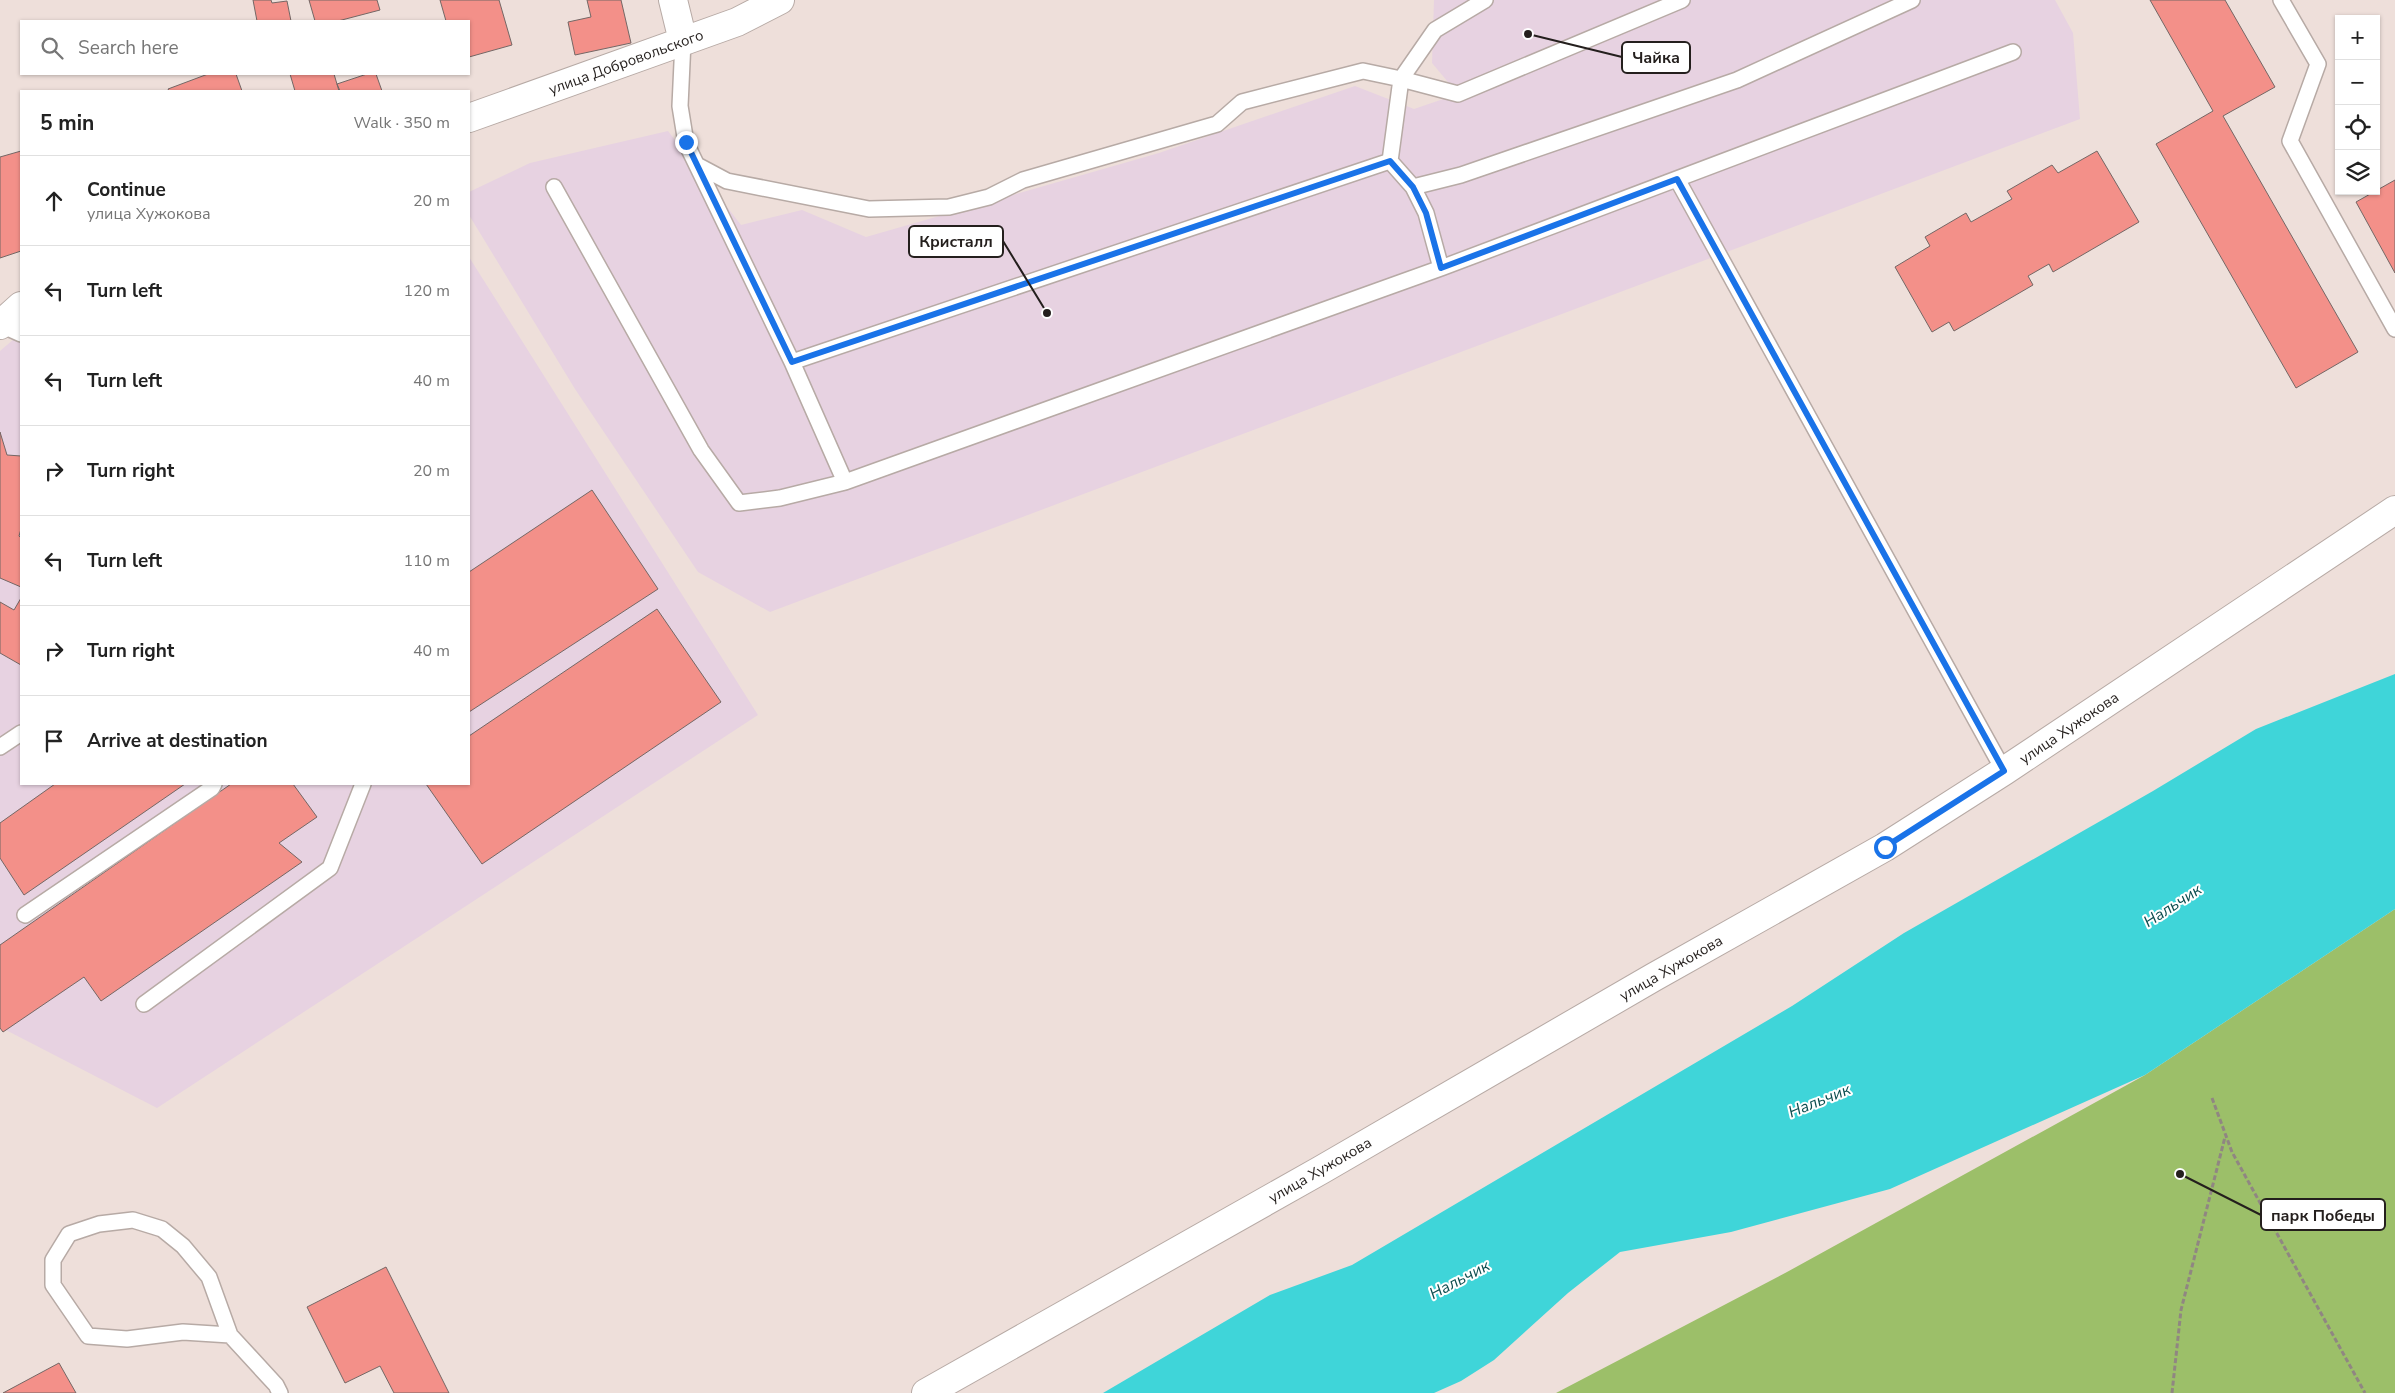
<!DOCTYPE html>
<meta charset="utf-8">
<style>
:root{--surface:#fff;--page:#f6f6f6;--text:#222;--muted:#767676;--line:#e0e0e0}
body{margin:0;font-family:"Nunito Sans",sans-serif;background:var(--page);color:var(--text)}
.controls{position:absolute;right:15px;top:15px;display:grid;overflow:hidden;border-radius:0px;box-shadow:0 1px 4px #0004}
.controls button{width:45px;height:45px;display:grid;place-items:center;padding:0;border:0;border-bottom:1px solid var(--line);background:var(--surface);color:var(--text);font:25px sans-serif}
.stop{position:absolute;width:15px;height:15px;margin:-11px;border:4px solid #1a73e8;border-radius:50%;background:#fff}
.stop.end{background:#1a73e8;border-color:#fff;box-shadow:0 1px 5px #0008}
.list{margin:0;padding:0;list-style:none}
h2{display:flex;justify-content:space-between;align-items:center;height:65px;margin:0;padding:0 20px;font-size:21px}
h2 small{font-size:16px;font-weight:400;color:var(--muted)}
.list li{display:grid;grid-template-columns:32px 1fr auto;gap:15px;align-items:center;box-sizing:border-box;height:90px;padding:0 20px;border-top:1px solid var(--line)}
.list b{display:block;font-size:19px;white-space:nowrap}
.list p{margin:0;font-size:16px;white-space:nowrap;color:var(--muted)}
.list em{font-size:16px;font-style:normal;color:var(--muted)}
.icon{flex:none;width:28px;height:28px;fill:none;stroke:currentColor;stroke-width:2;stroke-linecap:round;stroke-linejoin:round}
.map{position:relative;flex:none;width:2395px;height:1393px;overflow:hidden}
.search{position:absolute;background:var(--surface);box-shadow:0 1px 4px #0004;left:20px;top:20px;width:450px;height:55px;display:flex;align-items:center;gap:12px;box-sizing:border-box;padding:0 18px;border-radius:0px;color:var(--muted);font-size:19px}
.panel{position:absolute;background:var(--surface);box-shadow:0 1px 4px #0004;left:20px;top:90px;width:450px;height:695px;border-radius:0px}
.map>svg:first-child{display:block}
</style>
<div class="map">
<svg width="2395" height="1393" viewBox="0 0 2395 1393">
<rect width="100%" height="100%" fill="#eedfda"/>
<path fill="#e7d2e1" d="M1434 0H2055L2073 33 2080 119 770 612 698 572 575 389 469 215V192L530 163 668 131 741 225 802 210 866 237 1159 153 1355 86 1414 109 1458 94 1432 63Z
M469 257 758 715 157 1108 0 1027V351L21 333V784H469Z"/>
<path fill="#9cbf69" d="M2395 909V1393H1556L1787 1272 2145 1075Z"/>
<path fill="#3fd5d9" d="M2395 674V909L2145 1075 1890 1189 1731 1232 1620 1252 1568 1293 1494 1360 1461 1381 1434 1393H1103L1270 1295 1352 1265 1792 1006 1904 933 2153 791 2256 729Z"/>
<path fill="#f39089" stroke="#746765" d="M253 0H271L272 3 287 1 291 21H257Z
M309 0H377L380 10 338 21H315Z
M440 0H499L512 45 469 57V21H446Z
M587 0H621L631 43 575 55 568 22 591 17Z
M2150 0H2225L2275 87 2223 116 2358 352 2296 388 2156 144 2213 111Z
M208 74H236L242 91H169L168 89Z
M290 74H334L339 91H295Z
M367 74H376L382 91H340L337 84Z
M21 151V251L0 258V157Z
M2097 151 2139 222 2053 272 2049 264 2028 276 2033 285 1954 331 1949 322 1932 332 1895 267 1930 246 1925 237 1966 213 1971 222 2012 199 2007 191 2052 165 2058 173Z
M2395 180V273L2356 202Z
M0 432 7 455 21 456V529L19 536 21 538V587L0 578Z
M592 490 658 589 469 712V572Z
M21 598V665L0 653V602L14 610Z
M657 609 721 702 482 864 426 784H469V736Z
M55 784H185L24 895 0 858V823Z
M231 784H293L317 817 279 843 302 862 101 1001 84 977 3 1032 0 1028V945Z
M386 1267 449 1393H394L380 1366 345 1383 307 1307Z
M59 1363 76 1393H3Z"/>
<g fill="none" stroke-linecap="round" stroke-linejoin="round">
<g stroke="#b7aaa5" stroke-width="18">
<path id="lane" d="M2281 0 2318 64 2290 141 2395 329
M1390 161 1401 79 1458 94 1682 0
M697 165 727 181 869 209 949 207 989 197 1023 180 1217 124 1242 102 1363 71 1401 79 1435 30 1485 0
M1677 179 2004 771
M554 187 701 450 739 503 780 498 845 482 792 362 686 143 680 106 683 41
M1413 187 1426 213 1441 268
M1 325 21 334
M792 362 1390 161 1413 187 1461 175 1737 80 1912 0
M845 482 1441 268 2013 52
M0 747 21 733
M25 915 212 788 214 784
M144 1004 330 868 363 784
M230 1335 183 1332 127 1339 88 1336 53 1285V1260L69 1234 99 1224 133 1220 162 1229 183 1246 209 1277 230 1335 276 1385 280 1393"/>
</g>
<g stroke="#b7aaa5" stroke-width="30">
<path id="street" d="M673 0 683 41
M469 118 737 22 780 0
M0 325 21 306
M926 1393 1321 1170 1654 977 1885 847 2004 771 2395 510"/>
</g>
<path stroke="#908682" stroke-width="3" stroke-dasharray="5 2.5" stroke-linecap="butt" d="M2212 1098 2232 1152 2365 1393
M2172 1393 2181 1310 2225 1137"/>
<use href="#lane" stroke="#fff" stroke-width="15"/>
<use href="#street" stroke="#fff" stroke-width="28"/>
</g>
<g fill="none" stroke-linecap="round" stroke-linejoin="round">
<path stroke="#1a73e8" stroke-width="6" d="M686 142 792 362 1390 161 1413 187 1426 213 1441 268 1677 179 2004 771 1885 847"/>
</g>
<g text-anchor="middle" stroke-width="4" stroke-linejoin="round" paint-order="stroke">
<g font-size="15" fill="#241f1d" stroke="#fff">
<text transform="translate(626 62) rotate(-20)" y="5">улица Добровольского</text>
<text transform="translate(2069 728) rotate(-34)" y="5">улица Хужокова</text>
<text transform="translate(1671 968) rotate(-30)" y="5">улица Хужокова</text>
<text transform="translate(1320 1170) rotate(-30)" y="5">улица Хужокова</text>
</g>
<g font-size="16" font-style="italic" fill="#0c4d4f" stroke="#fff">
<text transform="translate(2172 905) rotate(-33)" y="6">Нальчик</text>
<text transform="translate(1819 1100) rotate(-22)" y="6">Нальчик</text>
<text transform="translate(1459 1279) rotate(-28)" y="6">Нальчик</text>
</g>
</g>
<path fill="none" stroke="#241f1d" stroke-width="2" d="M1528 34L1622 57M1047 313L1003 241M2180 1174L2261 1215"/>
<g fill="#241f1d" stroke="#fff" stroke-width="2">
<circle cx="1528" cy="34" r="5"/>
<circle cx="1047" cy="313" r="5"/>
<circle cx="2180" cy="1174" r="5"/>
</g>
<g fill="#fff" stroke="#241f1d" stroke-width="2">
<rect x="1622" y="42" width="68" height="31" rx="5"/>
<rect x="909" y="226" width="94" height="31" rx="5"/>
<rect x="2261" y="1199" width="124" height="31" rx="5"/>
</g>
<g font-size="16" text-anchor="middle" font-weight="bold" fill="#241f1d">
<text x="1656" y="63">Чайка</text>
<text x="956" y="247">Кристалл</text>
<text x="2323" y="1221">парк Победы</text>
</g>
</svg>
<div class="controls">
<button>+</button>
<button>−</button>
<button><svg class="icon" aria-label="locate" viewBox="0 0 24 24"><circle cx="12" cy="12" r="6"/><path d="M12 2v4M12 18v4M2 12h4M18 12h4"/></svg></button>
<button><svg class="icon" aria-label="layers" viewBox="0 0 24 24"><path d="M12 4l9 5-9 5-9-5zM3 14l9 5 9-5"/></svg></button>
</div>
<div class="stop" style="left:1885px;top:847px"></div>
<div class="stop end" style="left:686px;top:142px"></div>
<div class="search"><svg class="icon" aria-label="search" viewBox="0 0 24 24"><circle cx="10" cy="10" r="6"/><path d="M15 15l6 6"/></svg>Search here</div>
<section class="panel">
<h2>5 min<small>Walk · 350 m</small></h2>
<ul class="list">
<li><svg class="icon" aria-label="ahead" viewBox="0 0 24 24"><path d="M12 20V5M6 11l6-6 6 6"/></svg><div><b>Continue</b><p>улица Хужокова</p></div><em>20 m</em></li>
<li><svg class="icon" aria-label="left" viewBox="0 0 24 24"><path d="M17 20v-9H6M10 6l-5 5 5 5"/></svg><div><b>Turn left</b></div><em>120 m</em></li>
<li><svg class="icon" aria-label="left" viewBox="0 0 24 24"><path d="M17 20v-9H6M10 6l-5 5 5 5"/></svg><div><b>Turn left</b></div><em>40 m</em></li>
<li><svg class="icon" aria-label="right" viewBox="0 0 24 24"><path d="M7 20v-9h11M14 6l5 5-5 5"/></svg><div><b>Turn right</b></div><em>20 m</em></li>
<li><svg class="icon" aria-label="left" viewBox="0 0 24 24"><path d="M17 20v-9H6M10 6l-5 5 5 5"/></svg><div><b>Turn left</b></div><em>110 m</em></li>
<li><svg class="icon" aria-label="right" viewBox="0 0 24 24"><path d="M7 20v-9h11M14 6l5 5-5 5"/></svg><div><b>Turn right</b></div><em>40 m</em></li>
<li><svg class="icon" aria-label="arrive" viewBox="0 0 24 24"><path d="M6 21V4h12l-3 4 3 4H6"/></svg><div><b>Arrive at destination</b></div></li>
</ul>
</section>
</div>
